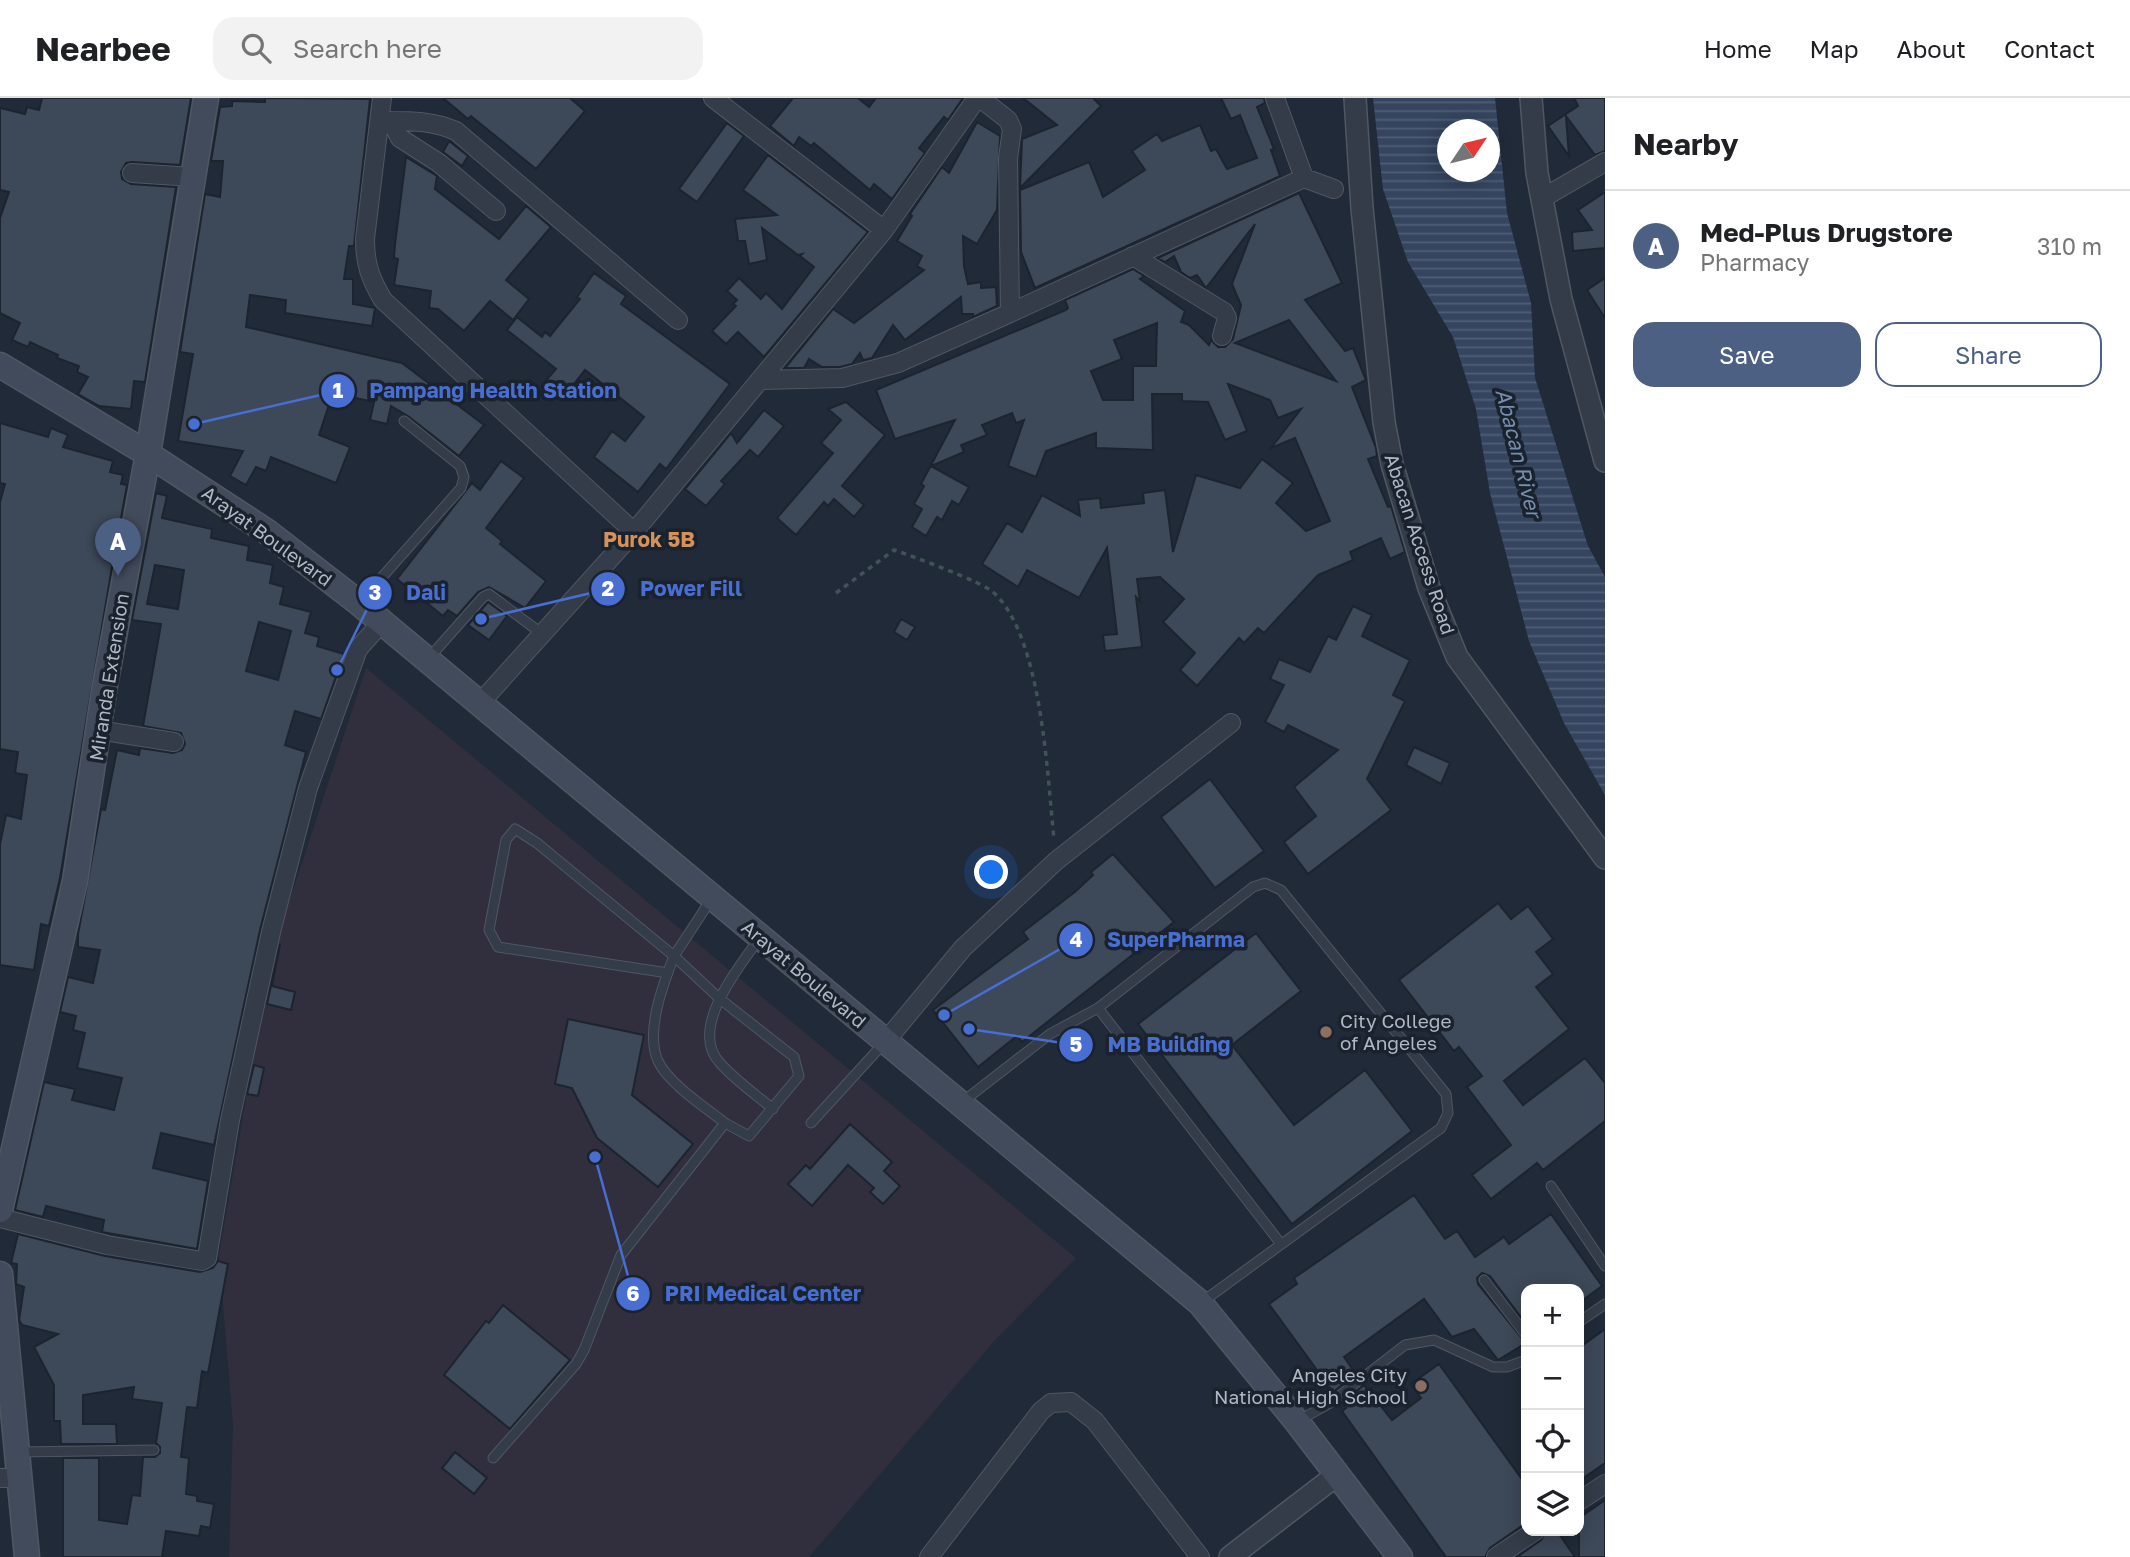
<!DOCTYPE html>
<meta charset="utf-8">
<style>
:root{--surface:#fff;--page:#f2f2f2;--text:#202124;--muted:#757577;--line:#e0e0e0;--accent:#4c6083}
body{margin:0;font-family:"Golos Text",sans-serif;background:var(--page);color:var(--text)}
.controls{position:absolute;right:21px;bottom:21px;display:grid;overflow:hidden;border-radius:14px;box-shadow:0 4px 18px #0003}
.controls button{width:63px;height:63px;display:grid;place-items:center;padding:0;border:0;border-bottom:2px solid var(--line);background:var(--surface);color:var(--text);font:35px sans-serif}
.compass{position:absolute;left:1437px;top:21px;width:63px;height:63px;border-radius:50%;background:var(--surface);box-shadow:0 4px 18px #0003;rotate:55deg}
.you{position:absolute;left:992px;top:775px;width:24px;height:24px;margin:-18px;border:5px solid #fff;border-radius:50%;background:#1a73e8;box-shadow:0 0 0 10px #1a73e833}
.badge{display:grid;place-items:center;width:46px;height:46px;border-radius:50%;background:var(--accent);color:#fff;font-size:23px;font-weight:700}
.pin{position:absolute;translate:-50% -58px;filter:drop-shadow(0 2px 4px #0008)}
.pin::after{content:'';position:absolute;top:37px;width:24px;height:21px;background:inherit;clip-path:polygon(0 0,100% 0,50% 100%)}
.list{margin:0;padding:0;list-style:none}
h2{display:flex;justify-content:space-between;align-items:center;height:91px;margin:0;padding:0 28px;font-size:30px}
h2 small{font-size:23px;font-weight:400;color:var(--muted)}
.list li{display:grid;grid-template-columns:46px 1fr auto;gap:21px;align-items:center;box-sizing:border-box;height:112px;padding:0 28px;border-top:2px solid var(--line)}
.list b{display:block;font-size:26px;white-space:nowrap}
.list p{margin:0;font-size:23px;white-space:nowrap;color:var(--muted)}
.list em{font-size:23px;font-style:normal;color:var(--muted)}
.actions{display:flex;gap:14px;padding:21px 28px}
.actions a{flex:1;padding:16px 0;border:2px solid var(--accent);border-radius:21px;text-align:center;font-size:24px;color:var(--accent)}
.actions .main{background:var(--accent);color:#fff}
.icon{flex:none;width:38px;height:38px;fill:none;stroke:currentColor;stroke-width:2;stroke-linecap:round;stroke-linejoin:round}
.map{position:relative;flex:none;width:1605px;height:1459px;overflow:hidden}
header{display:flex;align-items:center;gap:42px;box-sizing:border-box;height:98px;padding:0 35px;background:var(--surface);border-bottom:2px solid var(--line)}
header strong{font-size:33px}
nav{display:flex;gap:38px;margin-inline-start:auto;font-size:24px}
.search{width:490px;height:63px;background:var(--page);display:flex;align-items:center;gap:18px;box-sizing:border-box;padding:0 24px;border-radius:21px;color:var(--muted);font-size:26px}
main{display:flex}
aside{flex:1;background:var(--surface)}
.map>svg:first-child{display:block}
</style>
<header>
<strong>Nearbee</strong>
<div class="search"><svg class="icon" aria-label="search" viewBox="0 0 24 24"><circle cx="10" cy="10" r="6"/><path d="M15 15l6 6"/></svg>Search here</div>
<nav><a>Home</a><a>Map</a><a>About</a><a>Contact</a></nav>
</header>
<main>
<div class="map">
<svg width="1605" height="1459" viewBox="0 0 1605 1459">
<defs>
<pattern id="water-rules" width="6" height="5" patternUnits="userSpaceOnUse" patternTransform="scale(1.75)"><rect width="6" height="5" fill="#354560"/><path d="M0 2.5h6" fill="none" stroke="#505e75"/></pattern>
</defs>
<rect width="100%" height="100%" fill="#212a38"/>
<path fill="#312f3d" d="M366 570 1076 1160 995 1242 809 1459H229L233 1327 219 1157 253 960 277 841Z"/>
<path fill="url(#water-rules)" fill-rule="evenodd" d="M1373 0H1495L1507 115 1531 205 1535 280 1588 448 1605 479V697L1564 625 1529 543 1490 395 1476 311 1453 239 1408 164 1383 91ZM1448 32H1490V74H1448Z"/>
<path fill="#3d4858" stroke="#1c242f" stroke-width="2" fill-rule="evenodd" d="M42 0H191L180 67 132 64 126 65 121 74 122 81 131 86 176 89 145 284 134 283 131 311 99 308 78 296 88 279 77 274 79 268 57 260 58 257 30 244 28 249 12 242 20 225 0 215V120L9 94 0 92V10L25 16 27 9 39 12Z
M265 0 370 1 354 148H349L344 181H353V206L375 210 372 228 285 215 286 202 250 197 246 229 402 265 484 327 459 358 408 318 391 308 387 326 370 322 374 304 333 295 319 337 350 349 336 385 271 359 266 373 256 369 246 387 230 378 243 353 178 343 193 256 180 254 205 96 220 99 223 63H211L220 9 232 8V3L265 4Z
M443 0H570L585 13 536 71 471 18 468 21Z
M793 0H858L869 9 876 0H963L948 22 944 19 919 50 925 55 892 101 874 86 870 92 814 45 811 48 799 39 794 48 770 28Z
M1023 0H1093L1101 8 1020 90 1022 41 1057 27Z
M1221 0H1264L1265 5 1257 9 1274 51 1271 52 1280 78 1035 190 1021 154 1020 92 1089 64 1103 99 1145 72 1132 53 1157 36 1162 43 1200 27 1211 53 1216 51 1227 71 1257 60 1240 17 1231 21Z
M1574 0H1605V53L1595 57 1566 18 1569 58 1548 28 1578 8Z
M977 24 1000 38 997 112 977 146 963 138 964 168 968 186 981 184V190L996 189 997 208 973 219V216H962L961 199 905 242 893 227 872 260 863 262 860 255 852 266 840 269H822L809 261 804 270H785L833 211 854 225 924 172 917 168 922 158 897 143 912 118 910 116 942 69 949 75Z
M727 25 744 38 697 104 679 91Z
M449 43 468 58 462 68 443 54Z
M768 57 868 134 764 259 738 234 726 246 712 233 736 208 733 206 737 202 727 193 739 180 761 201 766 195 782 211 814 169 800 158 802 156 798 157 762 130 767 162 749 166 745 143H738L735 121 777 117 743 92Z
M406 59 437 78 435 91 499 141 526 108 551 129 506 182 529 201 513 222 490 203 464 233 438 211 429 210 431 193 394 187 398 161 394 160 395 146Z
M1605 94V150L1573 153 1572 134 1592 132 1578 112Z
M1299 95 1342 185 1305 202 1345 253 1353 250 1366 282 1352 289 1376 350 1377 358 1368 361 1388 409 1391 408 1405 454 1390 461 1381 440 1350 454 1353 462 1318 477 1264 535 1258 530 1244 545 1239 540 1197 588 1180 572 1195 555 1163 524 1184 501 1160 479 1137 481 1140 503 1136 499 1142 549 1105 553 1103 537 1117 536 1107 450 1079 500 1027 472 1018 489 982 466 1007 425 1022 434 1042 397 1080 418 1078 402 1100 400 1101 410 1144 405 1143 395 1165 392 1173 454 1196 377 1240 390 1262 361 1293 385 1276 405 1306 433 1330 423 1295 340 1271 350 1301 311 1278 320 1270 302 1228 286 1247 333 1225 342 1208 304 1182 303V296H1152L1153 352 1096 350V335L1046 353 1036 379 1008 368 1024 322 1016 325 1012 315 982 327 987 337 961 347 964 354 931 368 969 389 959 407 952 403 942 422 937 419 926 438 912 429 922 411 914 406 924 388 921 386 955 322 895 341 876 292 1066 212 1068 210 1065 202 1133 171 1144 178 1140 181 1185 213 1181 224 1189 227 1209 247 1211 242 1218 249H1225L1233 241 1241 207 1232 186 1255 126 1206 190 1197 177 1190 180 1181 174 1174 158 1165 164 1158 160ZM1289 222 1336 283 1235 245ZM1157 225 1156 268H1133V302H1103L1091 273 1122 261 1114 242Z
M594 175 626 198 621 206 730 286 666 371 660 366 638 394 594 359 612 333 625 343 644 319 585 272 562 301 543 286 556 271 507 232 517 219 542 239 545 234 550 238 580 201 577 199Z
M1605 180V220L1587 192Z
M846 304 885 337 842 388 864 407 854 419 834 401 828 408 824 404 796 437 777 420 833 355 821 345 841 322 828 311Z
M764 312 784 328 758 359 750 352 721 383 725 386 706 408 685 391 731 335 737 345Z
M0 325 48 339 51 330 68 337 63 349 113 363 110 374 123 377 121 386 127 387 120 426 114 425 106 462 113 463 60 780 49 828 41 826 34 872 0 867V746L6 717 21 721 27 677 15 675 18 654 0 651V404L5 386 0 385Z
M501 363 524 380 486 430 502 443 500 446 546 483 525 510 489 489 478 494 457 518 448 512 443 518 397 481 472 385 480 392Z
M156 395 167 398 162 420 212 431 211 440 249 448 247 462 273 467 270 485 284 489 280 506 311 514 305 535 319 539 317 548 344 556 321 621 295 613 285 647 306 654 260 832 214 1047 161 1035 153 1070 208 1083 197 1151 102 1134 104 1122 46 1108 43 1119 15 1112 44 984 75 991 72 1002 114 1012 122 980 77 970 85 935 73 932 76 918 60 914 68 879 93 885 100 852 78 849V836L101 711 105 712 117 652 139 657 140 650 173 655 182 652 185 646 181 635 143 628 161 526 132 522ZM155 467 184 472 178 511 147 506ZM259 524 291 533 278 582 246 573Z
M488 504 507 518 489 542 468 527Z
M1353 508 1372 517 1362 538 1410 562 1393 597 1405 603 1367 681 1391 712 1308 776 1284 744 1316 718 1294 689 1338 652 1288 627 1284 634 1265 624 1284 587 1270 581 1279 561 1310 574 1328 538 1336 542Z
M901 521 915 529 907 542 894 534Z
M1414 649 1450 665 1441 686 1406 667Z
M1210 681 1264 753 1215 790 1161 719Z
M1113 756 1174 824 1022 944 1017 938 978 969 933 912 1028 841 1023 834 1076 793 1093 777 1091 774Z
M1498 805 1511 821 1528 808 1553 841 1536 854 1553 876 1536 889 1569 931 1504 983 1523 1007 1585 960 1605 985V1023L1543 1072 1537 1065 1491 1101 1472 1077 1511 1047 1467 989 1482 978 1459 949 1454 953 1399 882Z
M1256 835 1301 893 1232 947 1294 1027 1365 972 1412 1033 1292 1126 1138 926Z
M280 846 272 888 295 894 291 912 267 906Z
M568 921 644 937 632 997 693 1046 658 1089 597 1040 572 990 555 986Z
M254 967 264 970 258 998 247 996Z
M850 1026 892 1064 884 1073 900 1088 883 1106 870 1094 874 1090 848 1067 812 1108 788 1086 806 1067 810 1071Z
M1414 1097 1445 1141 1457 1133 1475 1159 1504 1139 1509 1146 1551 1116 1602 1188 1579 1205V1191H1526V1226L1490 1178 1482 1175 1477 1180 1478 1186 1526 1245 1498 1262 1474 1231 1452 1239 1424 1201 1344 1259 1356 1276 1333 1294 1269 1206 1297 1186 1294 1180Z
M18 1136 105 1158 200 1174 213 1170 218 1163 228 1166 208 1275 202 1273 197 1310 187 1309 181 1359 189 1360 186 1396 197 1398V1403L214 1406 210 1430 201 1428 199 1438 166 1433 162 1459H63V1360H99V1422L127 1426 132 1397 140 1398 143 1359H155L160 1355V1349L156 1345 162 1305 132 1301 134 1289 83 1297V1326H116L117 1346H61L60 1323H54V1287L34 1249 58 1236 22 1227 19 1222 24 1189 16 1186 17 1166 11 1165Z
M503 1207 570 1262 510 1331 444 1277 486 1223 489 1225Z
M1605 1231V1365L1579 1383V1250Z
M1439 1266 1526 1387V1425L1490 1450 1485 1459H1446L1342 1313 1346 1310 1342 1305 1364 1287 1392 1322 1421 1300 1411 1286Z
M455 1354 487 1380 474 1396 442 1370Z
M1605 1402V1459H1579V1420Z
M1546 1433H1557L1575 1459H1517L1541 1442Z"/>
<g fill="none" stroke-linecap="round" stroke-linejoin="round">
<g stroke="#4f5763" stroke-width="11">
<path id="service" d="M360 504 461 390 464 379 460 368 404 323
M429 560 483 499 489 496 541 535
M759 841C738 870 688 931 720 965 735 982 755 996 773 1011
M668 875 498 849 489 832 506 742 515 731 537 745 674 858C663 886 645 934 658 963 668 985 706 1010 725 1025
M1098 910 1281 1146
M961 1005 1050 936 1098 910 1253 789 1265 785 1281 792 1446 996 1448 1015 1441 1030 1202 1204
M811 1025 884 945
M1551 1088 1605 1168
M1484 1182 1526 1237
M1579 1224 1605 1206
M1298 1323 1330 1305 1405 1247 1434 1242 1493 1269H1507L1526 1262
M19 1354 154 1352
M493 1360 576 1266 584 1252 621 1157 725 1025 749 1038 799 978 794 959 720 901 674 858 712 800"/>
</g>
<g stroke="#4f5763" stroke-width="20">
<path id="minor" d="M382 0 365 141C365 166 370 180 383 202L634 434
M713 0 884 132
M1275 0 1304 80 1334 91
M381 23C408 23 431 22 456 33L678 222
M391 23 400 40 439 65 496 113
M132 75 192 79
M1541 101 1605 64
M1133 158 1224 214 1227 220 1222 238
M1010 215 1304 80
M760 282 842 280 898 265 1010 215 1008 60 1012 31 1008 22 980 0
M480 605 634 434 884 132 977 0
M98 632 174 644
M885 944 963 850 1056 763 1231 625
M0 1120 107 1147 202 1163 207 1160 230 1022 271 834 308 690 358 551 382 524
M0 1380H19
M1579 1403 1605 1386
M929 1459 1041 1313 1051 1305 1071 1304 1095 1323 1200 1459
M1496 1459 1535 1433"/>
</g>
<g stroke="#4f5763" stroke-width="24">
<path id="tertiary" d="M1355 0 1362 110 1384 324 1392 366 1429 490 1457 559 1605 760
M1531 0 1537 75 1561 201 1605 363
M1230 1459 1338 1376"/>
</g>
<g stroke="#4f5763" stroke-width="27">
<path id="secondary" d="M0 267 148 356 266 433 359 505 1200 1205 1297 1324 1400 1459
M0 1112 75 783 105 587 148 356 206 0
M0 1176 27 1459"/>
</g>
<path stroke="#405457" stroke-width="3.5" stroke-dasharray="5 5" stroke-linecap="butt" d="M836 495 894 452C912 458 982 484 993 494 1042 538 1047 676 1054 741"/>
<use href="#service" stroke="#343c49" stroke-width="9"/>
<use href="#minor" stroke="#343c49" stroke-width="18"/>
<use href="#tertiary" stroke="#343c49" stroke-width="21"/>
<use href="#secondary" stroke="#424b5c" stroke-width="24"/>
</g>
<g fill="#8d6e63" stroke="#1a222d" stroke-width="2.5">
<circle cx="1326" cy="934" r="7"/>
<circle cx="1421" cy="1288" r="7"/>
</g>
<g text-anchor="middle" stroke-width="7" stroke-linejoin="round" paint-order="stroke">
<g font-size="19" fill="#afb7c5" stroke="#1a222d">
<text transform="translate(267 438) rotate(36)" y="7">Arayat Boulevard</text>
<text transform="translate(1420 446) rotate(72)" y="7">Abacan Access Road</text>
<text transform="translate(109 579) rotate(-81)" y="7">Miranda Extension</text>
<text transform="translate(804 876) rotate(40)" y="7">Arayat Boulevard</text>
</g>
<g font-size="19" fill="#afb7c5" stroke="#1a222d" text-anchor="start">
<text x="1340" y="930">City College<tspan x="1340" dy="22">of Angeles</tspan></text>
<text x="1407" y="1284" text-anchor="end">Angeles City<tspan x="1407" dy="22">National High School</tspan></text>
</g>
<g font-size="21" font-style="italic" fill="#778dae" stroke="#1a222d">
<text transform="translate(1518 355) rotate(76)" y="7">Abacan River</text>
</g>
<g font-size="21" font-weight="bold" fill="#d3925c" stroke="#1a222d">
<text x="649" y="449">Purok 5B</text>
</g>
</g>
<path fill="none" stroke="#496ed2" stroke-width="2.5" d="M194 326L338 293M481 521L608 491M337 572L375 495M944 917L1076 842M969 931L1076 947M595 1059L633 1196"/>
<g fill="#496ed2" stroke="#1a222d" stroke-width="2.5">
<circle cx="194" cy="326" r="7"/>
<circle cx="481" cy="521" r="7"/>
<circle cx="337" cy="572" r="7"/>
<circle cx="944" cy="917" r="7"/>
<circle cx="969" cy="931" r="7"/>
<circle cx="595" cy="1059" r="7"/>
<circle cx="338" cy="293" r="18"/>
<circle cx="608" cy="491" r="18"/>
<circle cx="375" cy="495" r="18"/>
<circle cx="1076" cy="842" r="18"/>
<circle cx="1076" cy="947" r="18"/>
<circle cx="633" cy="1196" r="18"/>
</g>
<g font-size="21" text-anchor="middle" font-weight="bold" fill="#fff">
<text x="338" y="300">1</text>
<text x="608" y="498">2</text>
<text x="375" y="502">3</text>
<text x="1076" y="849">4</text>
<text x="1076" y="954">5</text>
<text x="633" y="1203">6</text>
</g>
<g font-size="21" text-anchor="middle" font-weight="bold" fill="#496ed2" stroke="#1a222d" stroke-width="7" stroke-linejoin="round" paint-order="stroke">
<text x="493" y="300">Pampang Health Station</text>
<text x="691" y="498">Power Fill</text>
<text x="426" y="502">Dali</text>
<text x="1176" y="849">SuperPharma</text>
<text x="1169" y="954">MB Building</text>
<text x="763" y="1203">PRI Medical Center</text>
</g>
</svg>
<div class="controls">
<button>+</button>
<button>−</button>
<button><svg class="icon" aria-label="locate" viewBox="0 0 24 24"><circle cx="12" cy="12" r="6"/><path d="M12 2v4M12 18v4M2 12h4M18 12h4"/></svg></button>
<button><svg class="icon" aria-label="layers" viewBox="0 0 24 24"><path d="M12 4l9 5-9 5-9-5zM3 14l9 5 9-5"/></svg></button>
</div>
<svg class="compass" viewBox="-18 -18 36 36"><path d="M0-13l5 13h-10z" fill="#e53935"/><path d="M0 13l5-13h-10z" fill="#757577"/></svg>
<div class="you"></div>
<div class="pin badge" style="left:118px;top:478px">A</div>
</div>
<aside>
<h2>Nearby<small></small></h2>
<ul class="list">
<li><span class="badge">A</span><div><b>Med-Plus Drugstore</b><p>Pharmacy</p></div><em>310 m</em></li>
</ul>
<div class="actions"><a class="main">Save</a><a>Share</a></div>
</aside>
</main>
